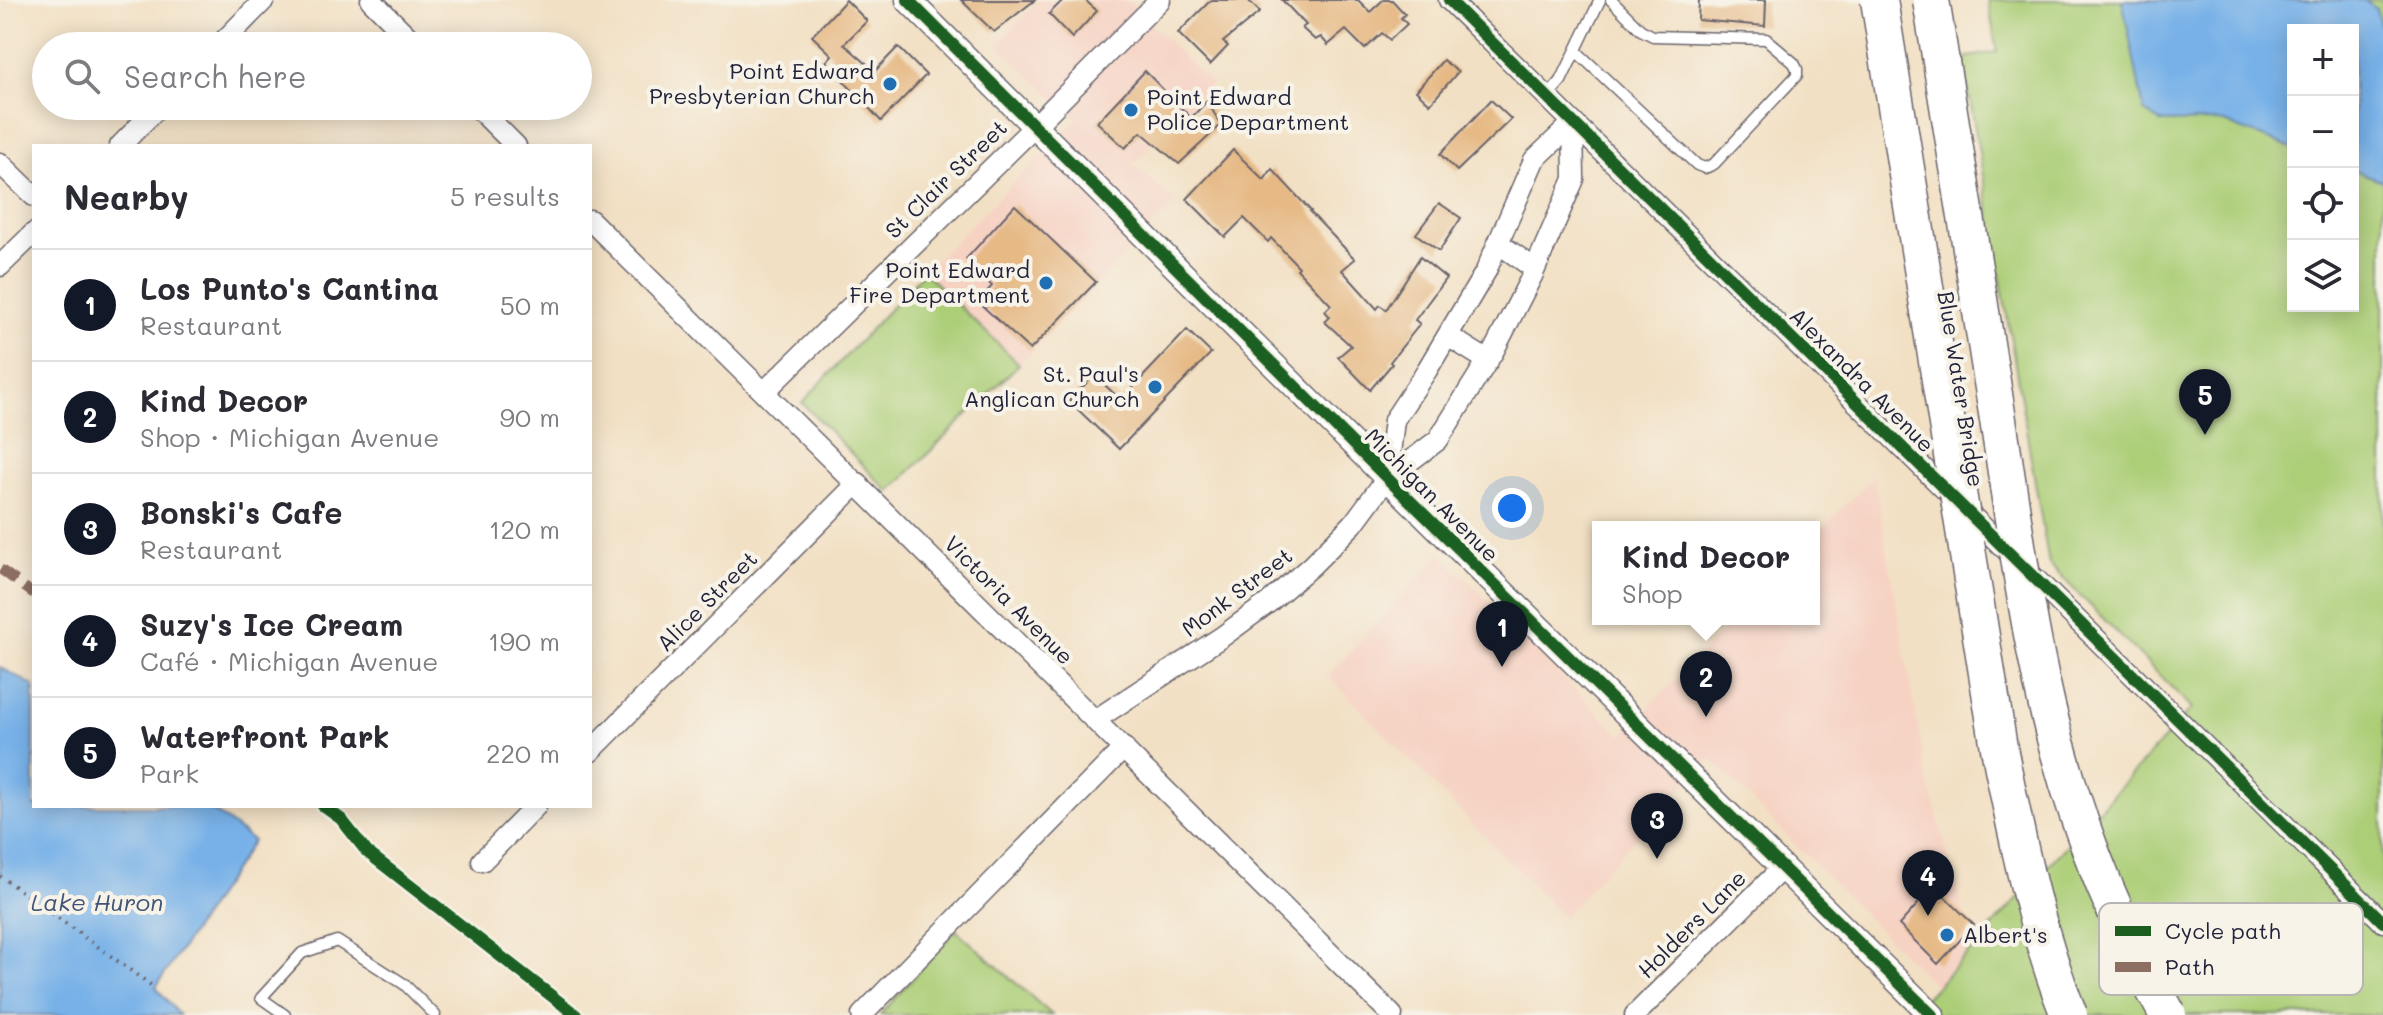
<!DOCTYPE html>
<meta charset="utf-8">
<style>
:root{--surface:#fff;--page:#f2f2f3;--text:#2b2b33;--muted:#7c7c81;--line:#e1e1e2;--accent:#111827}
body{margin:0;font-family:Mali,sans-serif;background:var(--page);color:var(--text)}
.controls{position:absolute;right:24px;top:24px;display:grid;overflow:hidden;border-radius:0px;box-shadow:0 4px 20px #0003}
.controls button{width:72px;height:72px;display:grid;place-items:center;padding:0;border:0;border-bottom:2px solid var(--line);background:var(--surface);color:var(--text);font:40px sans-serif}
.you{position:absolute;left:1512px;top:508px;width:28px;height:28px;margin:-20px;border:6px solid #fff;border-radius:50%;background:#1a73e8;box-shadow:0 0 0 12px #1a73e833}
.badge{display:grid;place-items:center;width:52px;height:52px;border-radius:50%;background:var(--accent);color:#fff;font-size:26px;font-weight:700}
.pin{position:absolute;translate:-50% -66px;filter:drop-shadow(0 2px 4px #0008)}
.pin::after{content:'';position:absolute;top:42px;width:28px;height:24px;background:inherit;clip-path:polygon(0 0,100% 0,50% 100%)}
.popup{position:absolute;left:1592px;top:521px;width:228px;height:104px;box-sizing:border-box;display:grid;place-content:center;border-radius:0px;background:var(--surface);filter:drop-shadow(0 2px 6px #0005);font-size:26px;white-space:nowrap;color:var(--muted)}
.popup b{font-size:30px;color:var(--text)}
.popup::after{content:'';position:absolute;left:50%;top:100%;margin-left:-16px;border:16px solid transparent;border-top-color:var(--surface)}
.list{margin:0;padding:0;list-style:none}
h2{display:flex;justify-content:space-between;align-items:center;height:104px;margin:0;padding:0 32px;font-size:34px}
h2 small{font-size:26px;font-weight:400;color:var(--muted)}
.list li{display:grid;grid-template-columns:52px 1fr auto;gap:24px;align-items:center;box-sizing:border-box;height:112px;padding:0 32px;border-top:2px solid var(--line)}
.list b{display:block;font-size:30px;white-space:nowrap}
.list p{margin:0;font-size:26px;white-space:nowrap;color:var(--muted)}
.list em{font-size:26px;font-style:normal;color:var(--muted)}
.icon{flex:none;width:44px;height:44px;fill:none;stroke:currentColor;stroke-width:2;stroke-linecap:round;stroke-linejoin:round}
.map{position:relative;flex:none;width:2383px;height:1015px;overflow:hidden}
.search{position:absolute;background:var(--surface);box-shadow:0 4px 20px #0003;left:32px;top:32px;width:560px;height:88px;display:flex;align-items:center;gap:20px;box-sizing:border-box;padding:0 28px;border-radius:44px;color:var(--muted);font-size:30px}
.panel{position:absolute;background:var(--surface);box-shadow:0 4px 20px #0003;left:32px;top:144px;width:560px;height:664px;border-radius:0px}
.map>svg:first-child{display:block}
</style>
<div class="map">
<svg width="2383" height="1015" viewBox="0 0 2383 1015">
<rect width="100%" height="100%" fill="#f7f3e8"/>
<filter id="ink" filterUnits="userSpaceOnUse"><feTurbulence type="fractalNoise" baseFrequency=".0125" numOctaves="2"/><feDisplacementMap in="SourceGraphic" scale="16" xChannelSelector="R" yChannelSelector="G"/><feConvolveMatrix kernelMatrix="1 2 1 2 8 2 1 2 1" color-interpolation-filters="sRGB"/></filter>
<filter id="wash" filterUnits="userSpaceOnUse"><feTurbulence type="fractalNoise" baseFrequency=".006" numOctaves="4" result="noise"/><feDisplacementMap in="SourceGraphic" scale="32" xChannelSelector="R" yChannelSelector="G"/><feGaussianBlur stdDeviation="1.8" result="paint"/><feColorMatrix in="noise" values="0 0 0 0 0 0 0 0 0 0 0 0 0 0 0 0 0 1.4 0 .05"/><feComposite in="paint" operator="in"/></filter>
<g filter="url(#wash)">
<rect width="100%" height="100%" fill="#f2e0c4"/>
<path fill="#f6d2c3" d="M1038 0H1103L1107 4 1111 0H1126L1212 84 1133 164 1176 202 1019 364 924 272 1077 119 997 45Z
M1874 476 1926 773 1973 948 1936 987 1711 759 1678 792 1563 917 1328 676 1441 553 1621 736 1734 619H1814V537Z"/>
<path fill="#acce77" stroke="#677859" stroke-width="2" fill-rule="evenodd" d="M1988 0H2383V1015H1909L1973 948 2192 708 2049 564 1963 58 1997 52ZM2293 30H2353V306H2293Z
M924 272 1019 364 889 492 802 403Z
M956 930 1052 1015H880Z"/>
<path fill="#77b1e8" stroke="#4c6a92" stroke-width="2" d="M2122 0H2366L2376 9 2383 33V181L2353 170V30H2293V148L2219 121 2160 122 2144 111Z
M0 667 34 686V806H207L253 841 156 987 179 1015H0Z"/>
<g id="blocks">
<path fill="#e6b985" d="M846 0 867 21 844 44 875 71 898 47 926 75 881 121 826 62 832 55 812 36Z
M961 0H1035L994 32Z
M1063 0H1085L1097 11 1072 38 1049 14Z
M1211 0H1248L1260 12 1223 42 1228 46 1210 65 1178 33Z
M1282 0H1358L1370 12 1383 0H1392L1405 14 1401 18 1407 24 1390 40 1382 33 1365 49 1346 30 1328 45 1321 37 1315 40 1302 28 1306 25Z
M1699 0H1766L1765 26 1698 20Z
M1443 60 1458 72 1430 104 1416 91Z
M1145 71 1191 118 1207 101 1221 125 1179 164 1141 132 1125 148 1097 122Z
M1491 100 1511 119 1457 171 1440 154Z
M1233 150 1264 180 1272 169 1311 211 1310 212 1355 259 1342 270 1377 309 1380 305 1386 310 1420 257 1446 278 1415 320 1420 324 1390 362 1392 364 1370 390 1338 357 1351 346 1325 322 1330 317 1325 311 1331 305 1297 269 1299 267 1271 238 1268 242 1244 218 1225 237 1187 199Z
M1439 203 1461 218 1439 251 1416 234Z
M1015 205 1096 282 1030 350 978 302 992 286 966 259Z
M1187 330 1211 353 1119 449 1069 401 1094 375 1121 400Z
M1940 892 1974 925 1938 964 1899 925 1924 897 1929 903Z"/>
</g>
</g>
<g filter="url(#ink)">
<use href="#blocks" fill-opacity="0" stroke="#6b646b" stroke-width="2"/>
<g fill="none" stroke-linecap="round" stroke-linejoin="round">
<g stroke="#6b646b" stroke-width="13">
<path id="service" d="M1576 51 1697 165 1705 168 1714 164 1797 75V69L1794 63 1766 39 1653 36 1641 30 1611 0
M1547 97 1561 81 1600 0
M285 1015 261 998 302 953 337 941 404 984 435 1015"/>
</g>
<g stroke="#6b646b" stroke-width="23">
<path id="minor" d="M371 0 417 46
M1449 0 2383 922
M219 46 264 0
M476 106 516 146
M120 146 159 106
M0 163 34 196
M590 220 1392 1015
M1498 243 1535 269
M0 266 34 233
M1448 336 1488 361
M765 391 1034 127 1160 0
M1387 478 1394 420 1427 370 1486 271 1534 160 1573 123
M1095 720 1223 636 1268 603 1311 566 1353 524 1387 478 1438 440 1493 352 1532 276 1574 179 1573 123
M590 752 858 483
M482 861 536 806
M862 1015 1124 748
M1635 1015 1782 868"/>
</g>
<g stroke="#6b646b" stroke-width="27">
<path id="tertiary" d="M908 0 1387 478 1932 1015"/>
</g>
<path stroke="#6b646b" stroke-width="4" stroke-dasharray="2 6" stroke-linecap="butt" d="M0 876 155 988"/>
<use href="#service" stroke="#fff" stroke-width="10"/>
<use href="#minor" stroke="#fff" stroke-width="20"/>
<use href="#tertiary" stroke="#fff" stroke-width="24"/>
<g stroke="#6b646b" stroke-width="39" stroke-linecap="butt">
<path id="motorway-bridge" d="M1879 0 1999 748C2017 838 2035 929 2069 1015
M1931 0C1953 136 1975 271 1996 407 2012 507 2024 608 2047 706 2072 814 2113 919 2168 1015"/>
</g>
<use href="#motorway-bridge" stroke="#fff" stroke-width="36"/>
<path stroke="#8d6e63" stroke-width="10" stroke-dasharray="20 10" stroke-linecap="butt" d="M0 569 34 594"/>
<g stroke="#f7f3e8" stroke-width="17">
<path id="cycleway" d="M908 0 1387 478 1932 1015
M1449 0 2383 922
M323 806 341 819 367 852 576 1015"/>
</g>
<use href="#cycleway" stroke="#1b5e20" stroke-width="12"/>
</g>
</g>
<g fill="#1f6fb2" stroke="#f7f3e8" stroke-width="3">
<circle cx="890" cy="84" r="8"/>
<circle cx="1131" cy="110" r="8"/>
<circle cx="1046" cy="283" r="8"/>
<circle cx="1155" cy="387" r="8"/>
<circle cx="1947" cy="935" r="8"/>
</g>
<g text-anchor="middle" stroke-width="8" stroke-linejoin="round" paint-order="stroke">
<g font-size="22" fill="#22223b" stroke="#f7f3e8" text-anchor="end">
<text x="874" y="79">Point Edward<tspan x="874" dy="25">Presbyterian Church</tspan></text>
<text x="1147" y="105" text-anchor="start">Point Edward<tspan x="1147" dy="25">Police Department</tspan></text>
<text x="1030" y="278">Point Edward<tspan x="1030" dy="25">Fire Department</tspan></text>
<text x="1139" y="382">St. Paul's<tspan x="1139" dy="25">Anglican Church</tspan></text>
<text x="1963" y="943" text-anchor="start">Albert's</text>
</g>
<g font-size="22" fill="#22223b" stroke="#f7f3e8">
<text transform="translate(946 179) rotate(-44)" y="8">St Clair Street</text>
<text transform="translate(1862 380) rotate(45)" y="8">Alexandra Avenue</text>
<text transform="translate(1961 389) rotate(81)" y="8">Blue Water Bridge</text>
<text transform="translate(1432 495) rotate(45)" y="8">Michigan Avenue</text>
<text transform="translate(1237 592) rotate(-37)" y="8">Monk Street</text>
<text transform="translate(1009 600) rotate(45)" y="8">Victoria Avenue</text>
<text transform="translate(707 601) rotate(-45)" y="8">Alice Street</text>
<text transform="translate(1692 924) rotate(-45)" y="8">Holders Lane</text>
</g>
<g font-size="24" font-style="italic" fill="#405478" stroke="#f7f3e8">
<text x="97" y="911">Lake Huron</text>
</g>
</g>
<rect x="2099" y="903" width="264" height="92" rx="12" fill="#f7f3e8" stroke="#b7b4b4" stroke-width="2"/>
<rect x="2115" y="926" width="36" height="10" fill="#1b5e20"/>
<rect x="2115" y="962" width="36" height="10" fill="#8d6e63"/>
<g font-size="22" fill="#22223b">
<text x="2165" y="939">Cycle path</text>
<text x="2165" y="975">Path</text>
</g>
</svg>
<div class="controls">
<button>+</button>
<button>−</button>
<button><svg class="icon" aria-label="locate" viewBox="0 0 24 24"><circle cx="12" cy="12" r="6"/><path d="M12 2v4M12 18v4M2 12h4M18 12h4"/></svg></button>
<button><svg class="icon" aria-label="layers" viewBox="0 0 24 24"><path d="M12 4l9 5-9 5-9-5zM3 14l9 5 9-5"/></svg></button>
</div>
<div class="you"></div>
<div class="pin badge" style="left:1502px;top:667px">1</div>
<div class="pin badge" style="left:1706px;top:717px">2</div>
<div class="popup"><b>Kind Decor</b>Shop</div>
<div class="pin badge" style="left:1657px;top:859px">3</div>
<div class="pin badge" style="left:1928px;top:916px">4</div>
<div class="pin badge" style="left:2205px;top:435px">5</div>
<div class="search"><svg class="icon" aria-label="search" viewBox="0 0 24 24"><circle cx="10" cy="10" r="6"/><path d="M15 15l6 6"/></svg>Search here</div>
<section class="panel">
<h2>Nearby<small>5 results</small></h2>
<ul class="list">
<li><span class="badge">1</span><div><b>Los Punto's Cantina</b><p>Restaurant</p></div><em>50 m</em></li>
<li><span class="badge">2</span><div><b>Kind Decor</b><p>Shop · Michigan Avenue</p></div><em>90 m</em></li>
<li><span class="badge">3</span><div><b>Bonski's Cafe</b><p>Restaurant</p></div><em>120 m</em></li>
<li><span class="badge">4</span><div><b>Suzy's Ice Cream</b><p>Café · Michigan Avenue</p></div><em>190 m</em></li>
<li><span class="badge">5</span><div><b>Waterfront Park</b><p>Park</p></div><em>220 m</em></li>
</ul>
</section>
</div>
